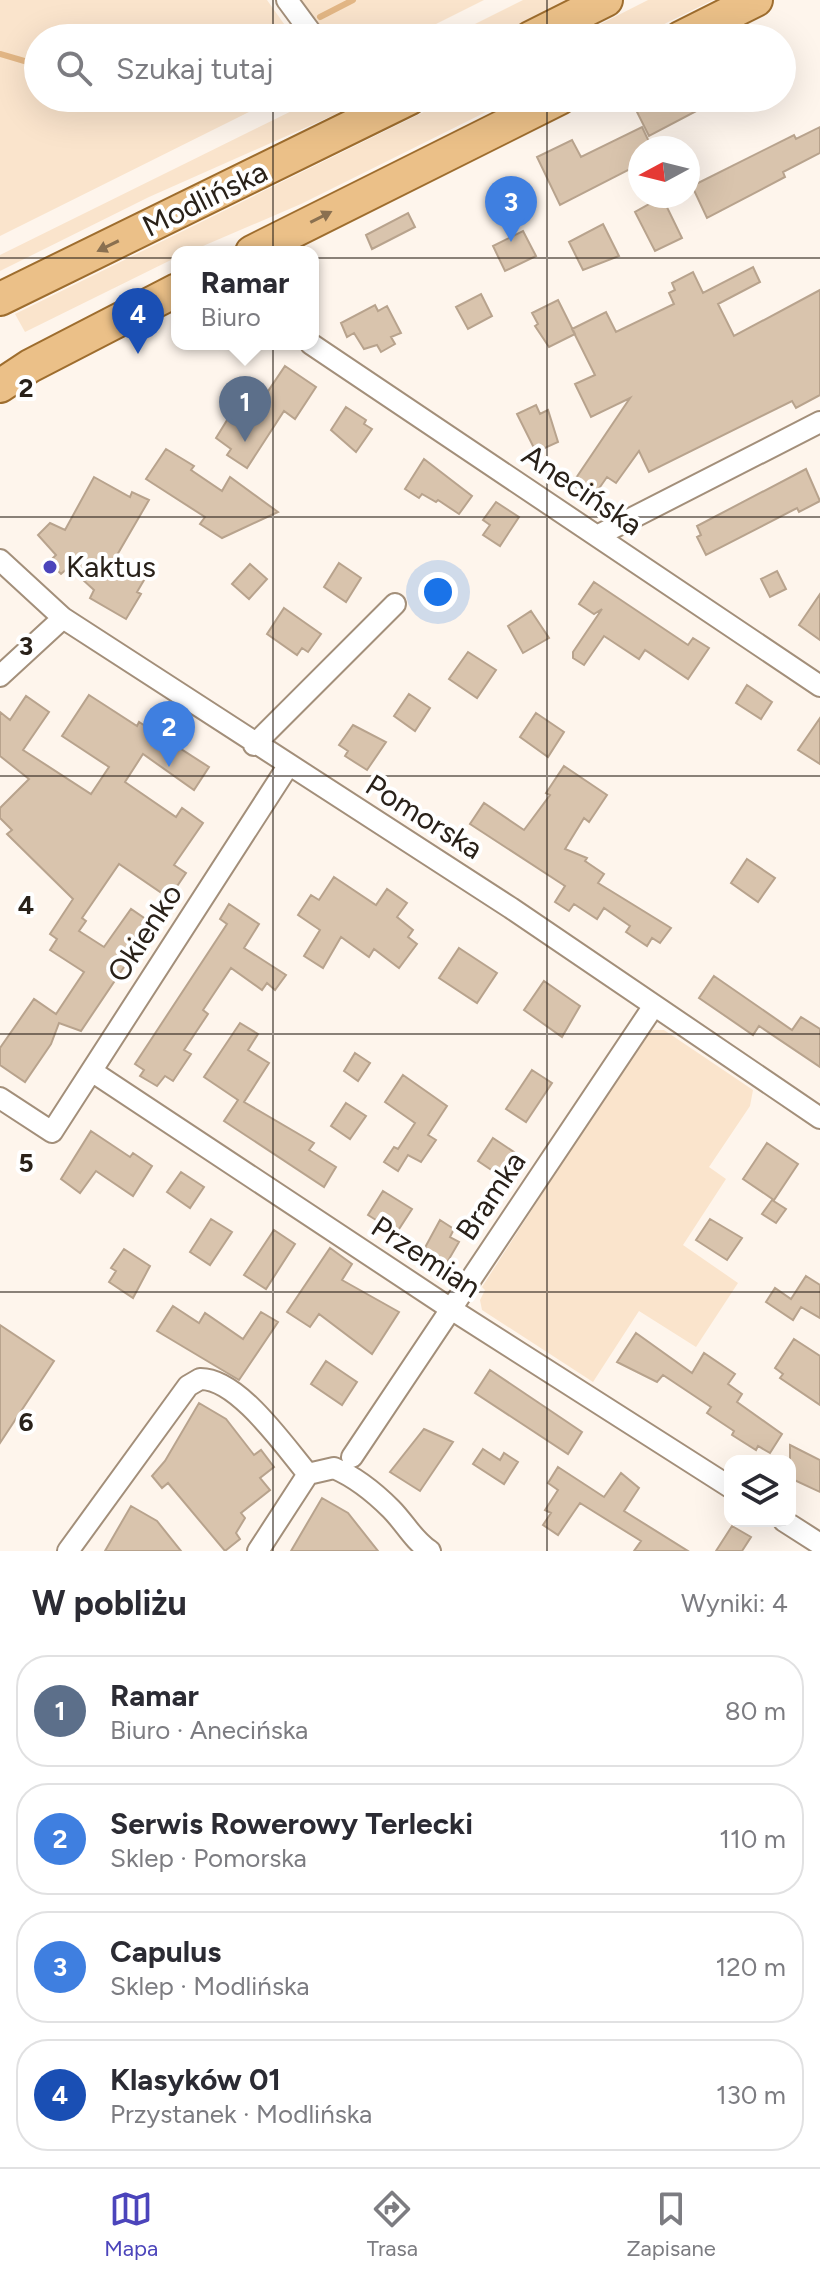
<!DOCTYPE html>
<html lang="pl">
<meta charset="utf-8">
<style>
:root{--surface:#fff;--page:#f7f7f7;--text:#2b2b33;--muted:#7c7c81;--line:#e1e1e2;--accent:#4b44bb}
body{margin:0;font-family:Figtree,sans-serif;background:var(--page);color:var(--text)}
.controls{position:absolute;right:24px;bottom:24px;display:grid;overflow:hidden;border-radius:16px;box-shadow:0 8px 32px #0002}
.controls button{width:72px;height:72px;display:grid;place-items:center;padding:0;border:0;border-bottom:2px solid var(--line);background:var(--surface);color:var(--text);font:40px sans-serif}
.compass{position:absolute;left:628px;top:136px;width:72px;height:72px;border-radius:50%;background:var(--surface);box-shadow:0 8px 32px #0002;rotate:263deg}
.you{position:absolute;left:438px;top:592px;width:28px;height:28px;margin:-20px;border:6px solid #fff;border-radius:50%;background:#1a73e8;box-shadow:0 0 0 12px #1a73e833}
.badge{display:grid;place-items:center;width:52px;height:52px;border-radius:50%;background:var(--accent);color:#fff;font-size:26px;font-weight:700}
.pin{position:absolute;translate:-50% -66px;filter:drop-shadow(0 2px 4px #0008)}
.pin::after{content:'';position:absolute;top:42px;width:28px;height:24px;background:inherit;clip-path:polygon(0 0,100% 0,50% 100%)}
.popup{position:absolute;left:171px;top:246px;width:148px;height:104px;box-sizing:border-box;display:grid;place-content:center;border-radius:16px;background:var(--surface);filter:drop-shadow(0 2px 6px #0005);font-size:26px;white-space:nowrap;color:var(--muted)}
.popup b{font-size:30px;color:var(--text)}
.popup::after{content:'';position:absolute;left:50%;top:100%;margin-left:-16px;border:16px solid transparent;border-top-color:var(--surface)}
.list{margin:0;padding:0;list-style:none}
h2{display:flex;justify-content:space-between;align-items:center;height:104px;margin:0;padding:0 32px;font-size:34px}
h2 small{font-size:26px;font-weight:400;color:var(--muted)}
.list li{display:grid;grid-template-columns:52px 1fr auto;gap:24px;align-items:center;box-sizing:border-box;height:112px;margin:0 16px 16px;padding:0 16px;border:2px solid var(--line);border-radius:32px}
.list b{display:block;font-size:30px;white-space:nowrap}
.list p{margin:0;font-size:26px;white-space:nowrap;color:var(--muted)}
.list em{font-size:26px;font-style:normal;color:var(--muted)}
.icon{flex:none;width:44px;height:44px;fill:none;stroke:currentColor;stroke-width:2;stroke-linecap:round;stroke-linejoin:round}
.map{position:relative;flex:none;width:820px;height:1551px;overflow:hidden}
.search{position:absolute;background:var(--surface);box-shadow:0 8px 32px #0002;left:24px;right:24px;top:24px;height:88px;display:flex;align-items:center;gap:20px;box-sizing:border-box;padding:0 28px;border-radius:44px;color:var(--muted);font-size:30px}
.sheet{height:616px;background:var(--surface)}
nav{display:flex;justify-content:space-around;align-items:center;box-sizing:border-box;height:112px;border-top:2px solid var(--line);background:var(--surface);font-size:22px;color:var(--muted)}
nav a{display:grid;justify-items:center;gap:4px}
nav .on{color:var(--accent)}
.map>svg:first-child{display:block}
</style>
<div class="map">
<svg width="820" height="1551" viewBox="0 0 820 1551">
<rect width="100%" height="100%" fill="#fef5ec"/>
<path fill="#fae4cc" d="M0 0H267L294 38H38V98H277L0 236Z
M301 0H484L408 38H328Z
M523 0H570L494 38H447Z
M648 0H713L636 38H573Z
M372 98 149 197 0 271V255L316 99Z
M452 98H514L301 204 189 252H177V257L25 332 15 314Z
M653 1030H664L753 1090 750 1106 709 1167 726 1179 683 1245 738 1283 696 1347 639 1311 593 1382 482 1310 480 1300 485 1290 482 1287 643 1037Z"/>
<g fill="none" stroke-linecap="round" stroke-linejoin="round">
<path stroke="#e2b685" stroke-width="6" d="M320 17 353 0
M276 38 284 34
M0 54 38 65"/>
</g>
<path fill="#d9c4ad" stroke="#b8a38d" stroke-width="2" d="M645 98H721L649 136 633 104Z
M642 127 652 148H640V164L560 205 537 157 572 140 581 157Z
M820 127V153L783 172 785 177 707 218 692 186 794 135 796 139Z
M662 197 682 238 655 251 635 212Z
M408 213 415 227 372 249 366 235Z
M603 224 619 256 583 270 569 242Z
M523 231 536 256 505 271 493 246Z
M753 267 760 282 718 304 734 336 820 290V395L796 408 792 401 649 472 639 451 616 483 607 477 588 504 576 495 579 489 572 484 630 398 591 417 575 384 595 375 572 329 606 312 616 332 674 304 669 293 675 290 672 283 693 272 703 293Z
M481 294 492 316 468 329 456 307Z
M558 300 575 334 549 347 535 326 538 324 532 313Z
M375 305 378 311 387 306 401 333 391 337 395 344 381 352 377 345 364 349 354 333 347 337 341 323Z
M285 366 316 387 295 419 284 411 247 468 227 455 231 449 216 438 229 417 244 427Z
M536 405 540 414 548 410 558 442 536 452 517 414Z
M346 407 366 420 364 424 372 429 356 452 331 430Z
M166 449 194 466 191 470 222 491 230 477 278 512 222 538 200 524 205 517 146 479Z
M424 459 472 496 459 514 438 500 436 502 422 494 419 498 405 489Z
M806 469 820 501 799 512 797 508 706 555 697 537 701 535 697 526Z
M94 477 130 497 132 492 149 500 113 562 144 580 137 592 141 594 126 619 90 598 94 590 69 567 61 574 49 562 56 555 38 535 50 523 65 530Z
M496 502 519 517 500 546 483 535 490 525 483 520Z
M339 563 361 578 346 602 324 587Z
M250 564 267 579 249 599 232 584Z
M777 571 786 589 770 597 761 579Z
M594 582 688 645 693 638 709 648 688 679 645 650 639 659 604 636 584 665 573 658V652L602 609 594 614 579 604Z
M820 594V640L799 625Z
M284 608 321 634 308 652 302 648 297 655 267 634Z
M531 611 549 638 523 653 508 626Z
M468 652 496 670 477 698 449 679Z
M747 685 772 702 761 719 736 703Z
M409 694 430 708 415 731 394 716Z
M89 695 137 726 139 722 209 767 194 790 143 754 125 782 176 817 182 808 203 823 174 865 186 873 169 898 119 864 82 918 86 921 79 931 104 947 131 909 153 924 81 1031 59 1023 51 1044 25 1082 0 1065V1048L34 999 56 1014 84 972 50 950 57 939 50 934 73 899 7 834 12 830 0 818V808L29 779 0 756V712L10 720 26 696 49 712 23 750 91 794 109 767 62 736Z
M536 713 564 732 548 757 520 737Z
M820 718V764L798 750Z
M353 725 386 742 367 770 345 756 348 751 339 745Z
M564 766 607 795 589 822 584 818 565 849 587 858 585 861 604 874 598 883 671 928 660 943 652 938 647 946 626 932 630 926 604 908 597 919 574 904 569 911 555 902 565 886 470 824 484 803 524 830 550 795 546 793Z
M747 859 775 878 758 902 731 883Z
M334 877 376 905 387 889 407 903 397 917 413 930 408 937 417 944 399 968 374 949 369 957 341 937 323 968 304 956 320 930 298 915 311 895 319 900Z
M229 904 259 924 244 948 286 975 275 990 267 983 262 990 231 968 203 1010 208 1014 184 1050 191 1054 173 1081 165 1076 157 1086 140 1076 144 1070 135 1064 227 924 220 919Z
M459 948 497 973 477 1003 439 978Z
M714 976 792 1030 801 1017 820 1029V1067L759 1026 753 1035 699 998Z
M544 981 580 1006 562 1037 524 1010Z
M240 1023 258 1034 248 1050 269 1063 244 1102 314 1143 309 1150 336 1167 324 1187 224 1121 238 1100 204 1077Z
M355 1053 370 1063 358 1081 344 1071Z
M532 1070 552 1083 526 1122 506 1109Z
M403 1075 447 1106 428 1135 436 1140 421 1162 408 1155 398 1171 384 1162 394 1147 398 1149 415 1123 385 1102Z
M346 1103 366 1116 350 1139 331 1126Z
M91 1131 130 1157 133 1153 152 1166 133 1196 96 1171 80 1193 61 1179Z
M493 1138 514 1152 499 1175 478 1161Z
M767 1143 798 1164 774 1200 743 1179Z
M181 1172 204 1187 190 1208 167 1192Z
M383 1191 412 1209 399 1229 392 1230 368 1215Z
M772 1200 786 1209 776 1223 762 1214Z
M211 1219 232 1232 210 1265 190 1252Z
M710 1219 742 1238 727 1260 696 1240Z
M440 1220 454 1229 450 1237 459 1242 445 1266 422 1253Z
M274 1230 295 1244 266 1289 244 1275Z
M330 1248 352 1264 342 1280 399 1312 372 1354 319 1314 310 1327 287 1312Z
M124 1249 150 1266 133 1298 109 1282 116 1271 111 1268Z
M806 1276 820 1285V1318L801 1307 793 1320 766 1302 775 1288 791 1299Z
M173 1306 199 1323 205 1313 243 1339 261 1312 278 1322 239 1380 157 1331Z
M0 1325 54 1361 0 1443Z
M636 1333 692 1373 704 1353 735 1374 728 1384 742 1394 737 1402 782 1434 770 1453 758 1446 756 1450 732 1435 734 1431 707 1413 711 1407 663 1375 657 1382 617 1362Z
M794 1339 820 1356V1405L780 1378 783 1374 775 1368Z
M326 1361 357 1382 342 1405 311 1384Z
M490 1370 582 1432 568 1454 475 1393Z
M199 1403 226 1419 254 1455 261 1450 274 1467 260 1478 270 1490 241 1513 245 1518 236 1533 240 1539 225 1551 168 1483 162 1488 152 1476 165 1461Z
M424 1429 453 1442 420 1491 390 1472Z
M790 1445 820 1460V1492L790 1478Z
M483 1449 500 1460 504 1453 518 1462 504 1484 473 1464Z
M558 1467 604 1497 621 1473 639 1488 624 1511 688 1551H634L641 1541 580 1503 558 1535 543 1525 551 1513 545 1510 558 1490 548 1483Z
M322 1498 348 1513 378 1551H291Z
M131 1506 157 1521 181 1551H105Z
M732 1526 751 1537 742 1551H716Z"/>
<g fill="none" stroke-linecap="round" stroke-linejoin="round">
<g stroke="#a38f7a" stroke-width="24">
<path id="minor" d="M287 0 315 38
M311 344 820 686
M597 536 820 422
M0 560 63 618 511 908 820 1118
M0 676 63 618
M254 745 395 604
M93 1072 451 1309 730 1487
M0 1098 52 1132 288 766
M352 1457 653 1007
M784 1521 820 1544
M68 1551 188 1386 200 1379C238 1378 285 1447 308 1474
M258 1551 308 1474 334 1468C355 1477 375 1493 391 1509 405 1523 413 1540 430 1551"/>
</g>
<g stroke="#9e6d2e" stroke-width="36">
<path id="primary" d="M530 38 606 0
M680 38 756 0
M252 252 560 98
M0 299 410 98
M0 386 30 366 177 290"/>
</g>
<use href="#minor" stroke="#fff" stroke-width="20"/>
<use href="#primary" stroke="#ebc088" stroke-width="32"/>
</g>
<defs><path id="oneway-solid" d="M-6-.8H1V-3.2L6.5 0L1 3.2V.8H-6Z" transform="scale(2)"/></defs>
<g fill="#8a7050">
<use href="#oneway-solid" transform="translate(321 217) rotate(-27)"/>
<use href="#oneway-solid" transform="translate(108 246) rotate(154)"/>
</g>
<path fill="none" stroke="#292119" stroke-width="2" stroke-opacity="0.55" d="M273 0V38M547 0V38M273 98V1551M547 98V1551M0 258H820M0 517H820M0 776H820M0 1034H820M0 1292H820"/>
<circle fill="#4b44bb" stroke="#fff" stroke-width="3" cx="50" cy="567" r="8"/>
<g text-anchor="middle" stroke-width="8" stroke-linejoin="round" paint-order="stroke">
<g font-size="30" fill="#292119" stroke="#fff">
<text transform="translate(205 199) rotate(-26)" y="10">Modlińska</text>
<text transform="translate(582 490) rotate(34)" y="10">Anecińska</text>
<text transform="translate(424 817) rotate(32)" y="10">Pomorska</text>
<text transform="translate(145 933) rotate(-57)" y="10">Okienko</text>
<text transform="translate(491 1196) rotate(-56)" y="10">Bramka</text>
<text transform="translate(426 1257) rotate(33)" y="10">Przemian</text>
</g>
<g font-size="30" fill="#292119" stroke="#fff" text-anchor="start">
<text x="66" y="577">Kaktus</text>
</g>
</g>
<g font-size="26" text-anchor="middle" font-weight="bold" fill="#292119" stroke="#fff" stroke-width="8" stroke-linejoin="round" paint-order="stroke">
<text x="26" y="397">2</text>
<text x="26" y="655">3</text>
<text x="26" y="914">4</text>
<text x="26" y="1172">5</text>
<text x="26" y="1431">6</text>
</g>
</svg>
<div class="controls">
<button><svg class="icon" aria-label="layers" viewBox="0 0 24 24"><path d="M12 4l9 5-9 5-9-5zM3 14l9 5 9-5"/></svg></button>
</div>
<svg class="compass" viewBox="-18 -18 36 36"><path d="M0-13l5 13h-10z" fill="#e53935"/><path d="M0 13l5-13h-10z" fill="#7c7c81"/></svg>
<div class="you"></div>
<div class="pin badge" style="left:245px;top:442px;background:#5c6f8a">1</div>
<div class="popup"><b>Ramar</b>Biuro</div>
<div class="pin badge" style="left:169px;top:767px;background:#3f7fe0">2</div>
<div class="pin badge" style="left:511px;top:242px;background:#3f7fe0">3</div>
<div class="pin badge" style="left:138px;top:354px;background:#1a4fb4">4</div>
<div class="search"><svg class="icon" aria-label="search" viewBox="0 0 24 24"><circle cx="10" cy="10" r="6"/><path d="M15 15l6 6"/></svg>Szukaj tutaj</div>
</div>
<section class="sheet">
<h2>W pobliżu<small>Wyniki: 4</small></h2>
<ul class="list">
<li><span class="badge" style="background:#5c6f8a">1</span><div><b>Ramar</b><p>Biuro · Anecińska</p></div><em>80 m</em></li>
<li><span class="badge" style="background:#3f7fe0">2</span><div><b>Serwis Rowerowy Terlecki</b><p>Sklep · Pomorska</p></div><em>110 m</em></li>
<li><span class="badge" style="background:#3f7fe0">3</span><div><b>Capulus</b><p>Sklep · Modlińska</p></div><em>120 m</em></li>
<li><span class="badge" style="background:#1a4fb4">4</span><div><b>Klasyków 01</b><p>Przystanek · Modlińska</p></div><em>130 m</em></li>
</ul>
</section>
<nav>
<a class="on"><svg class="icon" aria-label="map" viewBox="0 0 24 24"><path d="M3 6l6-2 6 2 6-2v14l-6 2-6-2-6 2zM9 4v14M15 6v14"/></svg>Mapa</a>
<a><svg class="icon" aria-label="directions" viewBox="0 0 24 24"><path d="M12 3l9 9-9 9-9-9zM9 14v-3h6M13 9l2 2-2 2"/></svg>Trasa</a>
<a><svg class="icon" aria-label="saved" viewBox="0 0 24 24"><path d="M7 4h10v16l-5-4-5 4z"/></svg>Zapisane</a>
</nav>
